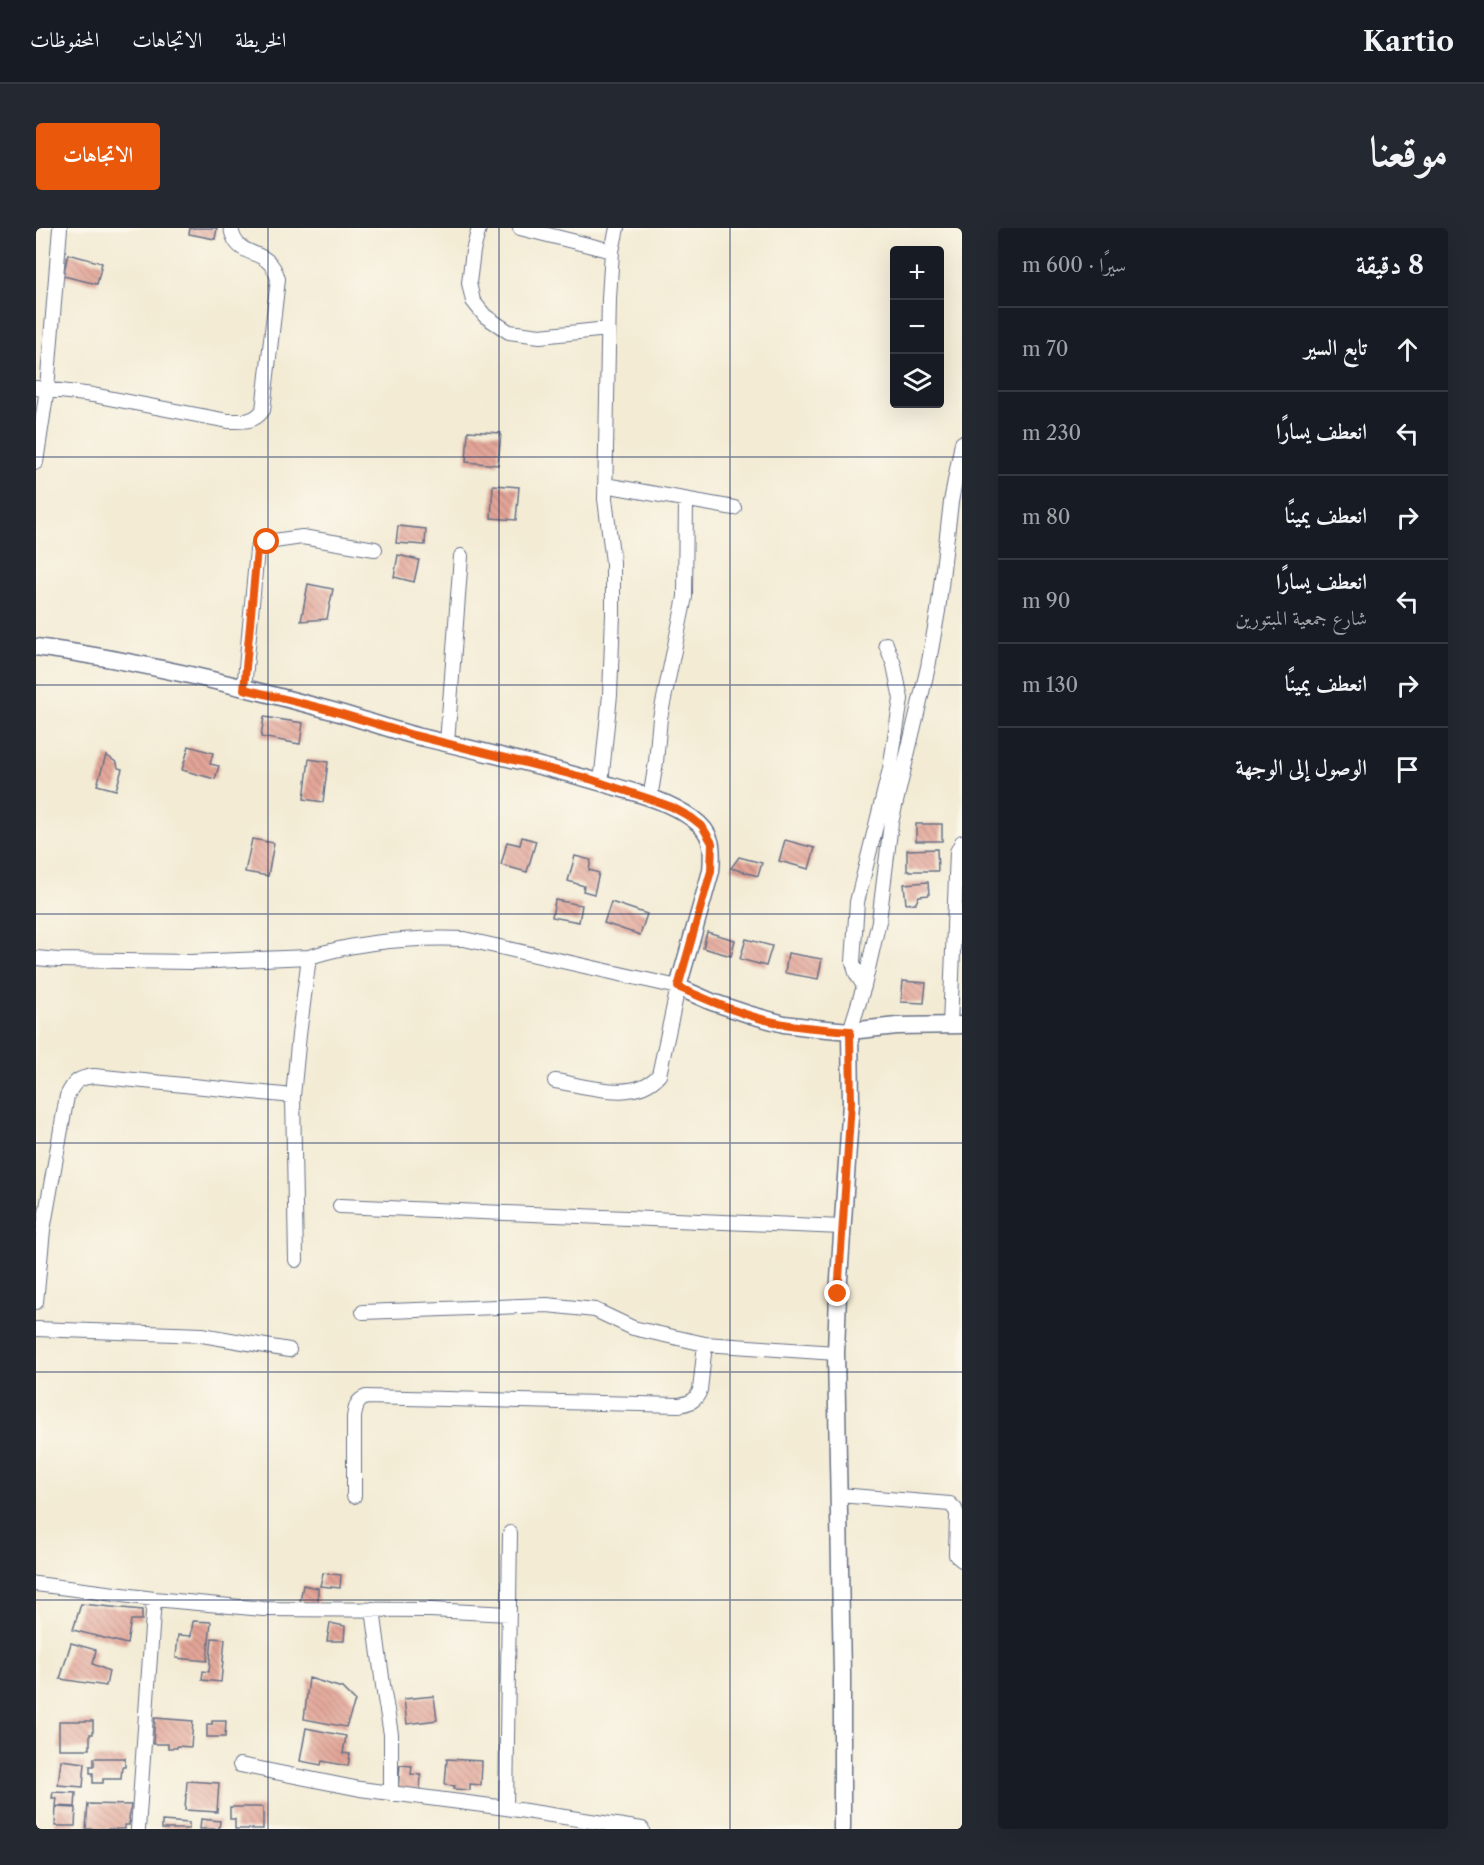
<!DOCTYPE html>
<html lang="ar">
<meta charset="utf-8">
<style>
:root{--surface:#171b24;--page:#242831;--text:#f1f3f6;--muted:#9ea1a6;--line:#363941;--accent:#ea580c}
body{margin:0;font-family:"Libre Caslon Text",Amiri,serif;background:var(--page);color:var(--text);direction:rtl}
.controls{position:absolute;right:18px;top:18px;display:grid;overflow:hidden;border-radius:6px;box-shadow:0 6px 24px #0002}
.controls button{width:54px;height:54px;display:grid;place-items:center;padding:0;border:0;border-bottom:2px solid var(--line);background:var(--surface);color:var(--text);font:30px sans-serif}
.stop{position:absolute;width:18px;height:18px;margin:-14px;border:4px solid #ea580c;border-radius:50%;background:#fff}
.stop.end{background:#ea580c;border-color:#fff;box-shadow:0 2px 6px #0008}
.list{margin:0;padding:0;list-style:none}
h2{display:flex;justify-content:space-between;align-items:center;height:78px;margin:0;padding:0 24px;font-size:26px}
h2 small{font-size:20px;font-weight:400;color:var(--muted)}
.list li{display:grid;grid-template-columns:39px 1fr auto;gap:18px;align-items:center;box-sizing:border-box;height:84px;padding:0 24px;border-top:2px solid var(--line)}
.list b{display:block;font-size:22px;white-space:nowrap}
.list p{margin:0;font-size:20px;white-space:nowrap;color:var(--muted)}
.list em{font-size:20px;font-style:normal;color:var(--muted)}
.icon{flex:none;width:33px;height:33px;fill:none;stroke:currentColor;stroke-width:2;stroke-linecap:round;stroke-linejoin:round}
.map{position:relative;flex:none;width:926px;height:1601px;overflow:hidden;direction:ltr;border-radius:6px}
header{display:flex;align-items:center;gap:36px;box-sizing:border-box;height:84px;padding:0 30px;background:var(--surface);border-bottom:2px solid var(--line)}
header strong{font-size:28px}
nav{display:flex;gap:33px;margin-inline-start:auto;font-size:21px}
.intro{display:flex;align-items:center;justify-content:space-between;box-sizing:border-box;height:144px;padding:0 36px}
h1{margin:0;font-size:42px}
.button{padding:15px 27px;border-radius:6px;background:var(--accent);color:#fff;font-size:21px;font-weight:700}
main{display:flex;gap:36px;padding:0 36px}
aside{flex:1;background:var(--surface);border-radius:6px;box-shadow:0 6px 24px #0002}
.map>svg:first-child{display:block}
</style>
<header>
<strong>Kartio</strong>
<nav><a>الخريطة</a><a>الاتجاهات</a><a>المحفوظات</a></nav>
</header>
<div class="intro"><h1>موقعنا</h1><a class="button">الاتجاهات</a></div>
<main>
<aside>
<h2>8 دقيقة<small>سيرًا · 600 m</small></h2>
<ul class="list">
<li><svg class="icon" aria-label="ahead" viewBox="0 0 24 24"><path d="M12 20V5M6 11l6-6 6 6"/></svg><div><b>تابع السير</b></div><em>70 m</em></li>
<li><svg class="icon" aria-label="left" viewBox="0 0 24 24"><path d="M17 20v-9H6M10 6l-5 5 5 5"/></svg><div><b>انعطف يسارًا</b></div><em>230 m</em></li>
<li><svg class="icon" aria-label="right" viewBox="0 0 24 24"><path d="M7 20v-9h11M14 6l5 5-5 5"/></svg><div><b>انعطف يمينًا</b></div><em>80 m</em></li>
<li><svg class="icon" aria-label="left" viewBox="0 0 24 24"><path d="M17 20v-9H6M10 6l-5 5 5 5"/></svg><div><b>انعطف يسارًا</b><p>شارع جمعية المبتورين</p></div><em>90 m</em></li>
<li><svg class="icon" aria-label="right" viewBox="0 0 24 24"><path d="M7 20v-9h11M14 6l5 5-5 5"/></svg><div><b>انعطف يمينًا</b></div><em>130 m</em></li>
<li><svg class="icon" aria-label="arrive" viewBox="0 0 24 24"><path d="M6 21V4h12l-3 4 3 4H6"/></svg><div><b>الوصول إلى الوجهة</b></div></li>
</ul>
</aside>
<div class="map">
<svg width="926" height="1601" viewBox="0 0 926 1601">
<defs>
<pattern id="building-back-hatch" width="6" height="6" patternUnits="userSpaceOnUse" patternTransform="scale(1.5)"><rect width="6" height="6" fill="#e4a597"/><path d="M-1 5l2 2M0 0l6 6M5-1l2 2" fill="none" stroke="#b8877e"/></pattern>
</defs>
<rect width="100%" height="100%" fill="#fbf7ec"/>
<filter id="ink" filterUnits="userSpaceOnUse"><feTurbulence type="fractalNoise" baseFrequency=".0167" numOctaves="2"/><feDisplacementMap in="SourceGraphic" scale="12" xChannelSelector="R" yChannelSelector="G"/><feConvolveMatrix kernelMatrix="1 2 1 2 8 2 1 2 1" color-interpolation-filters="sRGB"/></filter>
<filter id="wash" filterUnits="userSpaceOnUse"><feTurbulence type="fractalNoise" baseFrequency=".008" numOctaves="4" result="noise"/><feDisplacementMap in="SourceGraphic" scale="24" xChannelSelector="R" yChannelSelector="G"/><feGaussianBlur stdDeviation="1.35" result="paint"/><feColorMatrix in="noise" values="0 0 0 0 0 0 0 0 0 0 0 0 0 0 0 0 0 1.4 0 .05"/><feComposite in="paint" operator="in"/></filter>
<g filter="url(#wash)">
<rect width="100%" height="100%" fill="#f3ebd4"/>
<g id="blocks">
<path fill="url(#building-back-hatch)" d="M154 0H181L179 11 153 6Z
M32 26 66 35 61 56 27 48Z
M432 203 465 205 462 237 430 234Z
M457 257 483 259 480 292 455 290Z
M362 298 390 301 389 317 360 315Z
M362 327 383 332 378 354 358 349Z
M272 356 297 361 291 391 265 393Z
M228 489 267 495 264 516 225 509Z
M153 518 177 525 174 536 183 538 179 551 146 542Z
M70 527 81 535 82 540 86 541 80 562 61 557Z
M273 531 292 534 287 574 268 571Z
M880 596H906V613H880Z
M486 609 500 613 491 644 465 637 471 614 484 617Z
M216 611 238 615 232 648 209 644Z
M749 612 779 620 773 641 743 633Z
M901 621 902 643H871V622Z
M539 628 555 632 553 642 563 645 558 666 547 663 548 658 532 653Z
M703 629 726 635 722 648 695 640Z
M892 654 893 667 883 668 880 675 870 676 868 656Z
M519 672 546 677 543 694 516 689Z
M575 674 611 686 604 707 568 695Z
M671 704 699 712 695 728 667 720Z
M710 711 736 718 730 738 704 731Z
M752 725 786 731 782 751 749 745Z
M867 753 890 755 888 775 865 774Z
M287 1345 305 1347 304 1360 284 1358Z
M267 1357 282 1360V1377L264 1374Z
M45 1376 106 1382V1392H95L91 1416 37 1402Z
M157 1393 175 1394 171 1433 140 1430 142 1407 155 1408Z
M294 1395 309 1398 308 1413H291Z
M176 1410 189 1411 185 1454 166 1452 167 1443 173 1444Z
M35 1415 60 1422 57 1436 73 1443 70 1458 24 1451Z
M273 1450 306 1460 319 1473 310 1499 268 1491Z
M398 1468 401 1492 371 1496 368 1471Z
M119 1490 157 1493 155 1519 141 1518V1520H132V1516H117Z
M23 1493H57V1506H54V1521H23Z
M176 1493H190L189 1509H171V1496H176Z
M270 1500 310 1508 307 1525 314 1526 312 1538 286 1533 285 1537 264 1533Z
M58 1530H89V1539H86L85 1551H67V1555H57V1545H54V1538H58Z
M411 1531 446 1533 445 1557 434 1556V1562L418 1561 419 1558 409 1557Z
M25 1532 49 1535 47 1559 22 1557Z
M364 1537 376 1538 375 1546 385 1547 384 1563 362 1561Z
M151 1553 183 1555 181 1584 149 1582Z
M17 1564 40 1565 39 1579 20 1578 21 1570H16Z
M52 1576 95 1577 93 1591 95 1594H93V1597H89V1601H50Z
M20 1579 40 1580 39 1598H19Z
M194 1579H227V1601H199V1591H194Z
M165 1591 184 1593 183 1601H164Z
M126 1593 153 1595V1601H126Z"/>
</g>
</g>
<g filter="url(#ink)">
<use href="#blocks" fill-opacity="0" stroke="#677187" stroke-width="1.5"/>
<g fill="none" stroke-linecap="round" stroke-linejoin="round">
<g stroke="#677187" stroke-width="16">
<path id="minor" d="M443 0 437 23 433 55 437 73 449 88 473 104 504 108 572 101
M484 0 576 23
M0 160 57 167 192 193C206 193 218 195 227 182L242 51C232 15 201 35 195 0
M0 234 11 161 24 0
M569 257 698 280
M208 461 221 322 223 318 231 314 266 309 339 321
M411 515 425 328
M565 555 574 467 577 386V334L569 271 573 70 576 23 581 0
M614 571 620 534 624 490 649 369 650 272
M0 730 22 732 155 734 273 729
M828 758 820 745 817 734 821 674 854 541 865 471 858 437 850 416
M914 797 921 624 926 614
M814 803 828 758 843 693 855 595 892 439 902 383 915 274 926 215
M304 978 806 999
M260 1032 257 868 263 807 273 729C322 714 376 709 428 711L642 759 623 847C599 875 551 858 519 853
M0 1074 7 1002 31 868C38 854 41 850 58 848L257 868
M327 1084 511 1077 559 1082 597 1100 669 1116 800 1125
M0 1101 166 1107 253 1122
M803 1267 914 1276 919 1281 921 1286 920 1327 926 1332
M318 1268V1189C320 1179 320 1173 330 1169L643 1177C654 1175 660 1173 664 1162L669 1116
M0 1356 118 1371 227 1381 394 1382 473 1386
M337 1381 348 1465 355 1506V1566
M204 1537 324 1561 470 1580 606 1601
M470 1580 474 1305
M102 1601 118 1371"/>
</g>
<g stroke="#677187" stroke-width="19">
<path id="tertiary" d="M0 419C99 432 197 456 293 482 322 490 350 500 380 508 444 523 509 538 573 557 601 565 633 573 657 591 677 605 677 620 675 643L642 759 676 774 715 787 748 796 780 800 814 803 861 798 926 797
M806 1601V1446L800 1125 802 1066 815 875 814 803"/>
</g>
<use href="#minor" stroke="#fff" stroke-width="14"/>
<use href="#tertiary" stroke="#fff" stroke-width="16"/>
</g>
</g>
<g fill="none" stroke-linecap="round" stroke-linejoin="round" filter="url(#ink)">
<path stroke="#ea580c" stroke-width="8" d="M231 314 223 318 221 322 208 461 293 482 377 507 554 551 614 571 636 579 656 590 666 598 676 615 675 643 642 759C676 774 712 790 748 796 770 800 792 801 814 803L815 875 802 1066"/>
</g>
<path fill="none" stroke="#1b2f5e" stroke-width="1.5" stroke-opacity="0.55" d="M232 0V1601M463 0V1601M694 0V1601M0 229H926M0 457H926M0 686H926M0 915H926M0 1144H926M0 1372H926"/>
</svg>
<div class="controls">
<button>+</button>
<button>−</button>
<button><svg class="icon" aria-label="layers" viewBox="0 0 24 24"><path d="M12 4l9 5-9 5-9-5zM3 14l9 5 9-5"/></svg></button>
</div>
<div class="stop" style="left:231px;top:314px"></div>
<div class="stop end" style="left:802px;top:1066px"></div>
</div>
</main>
